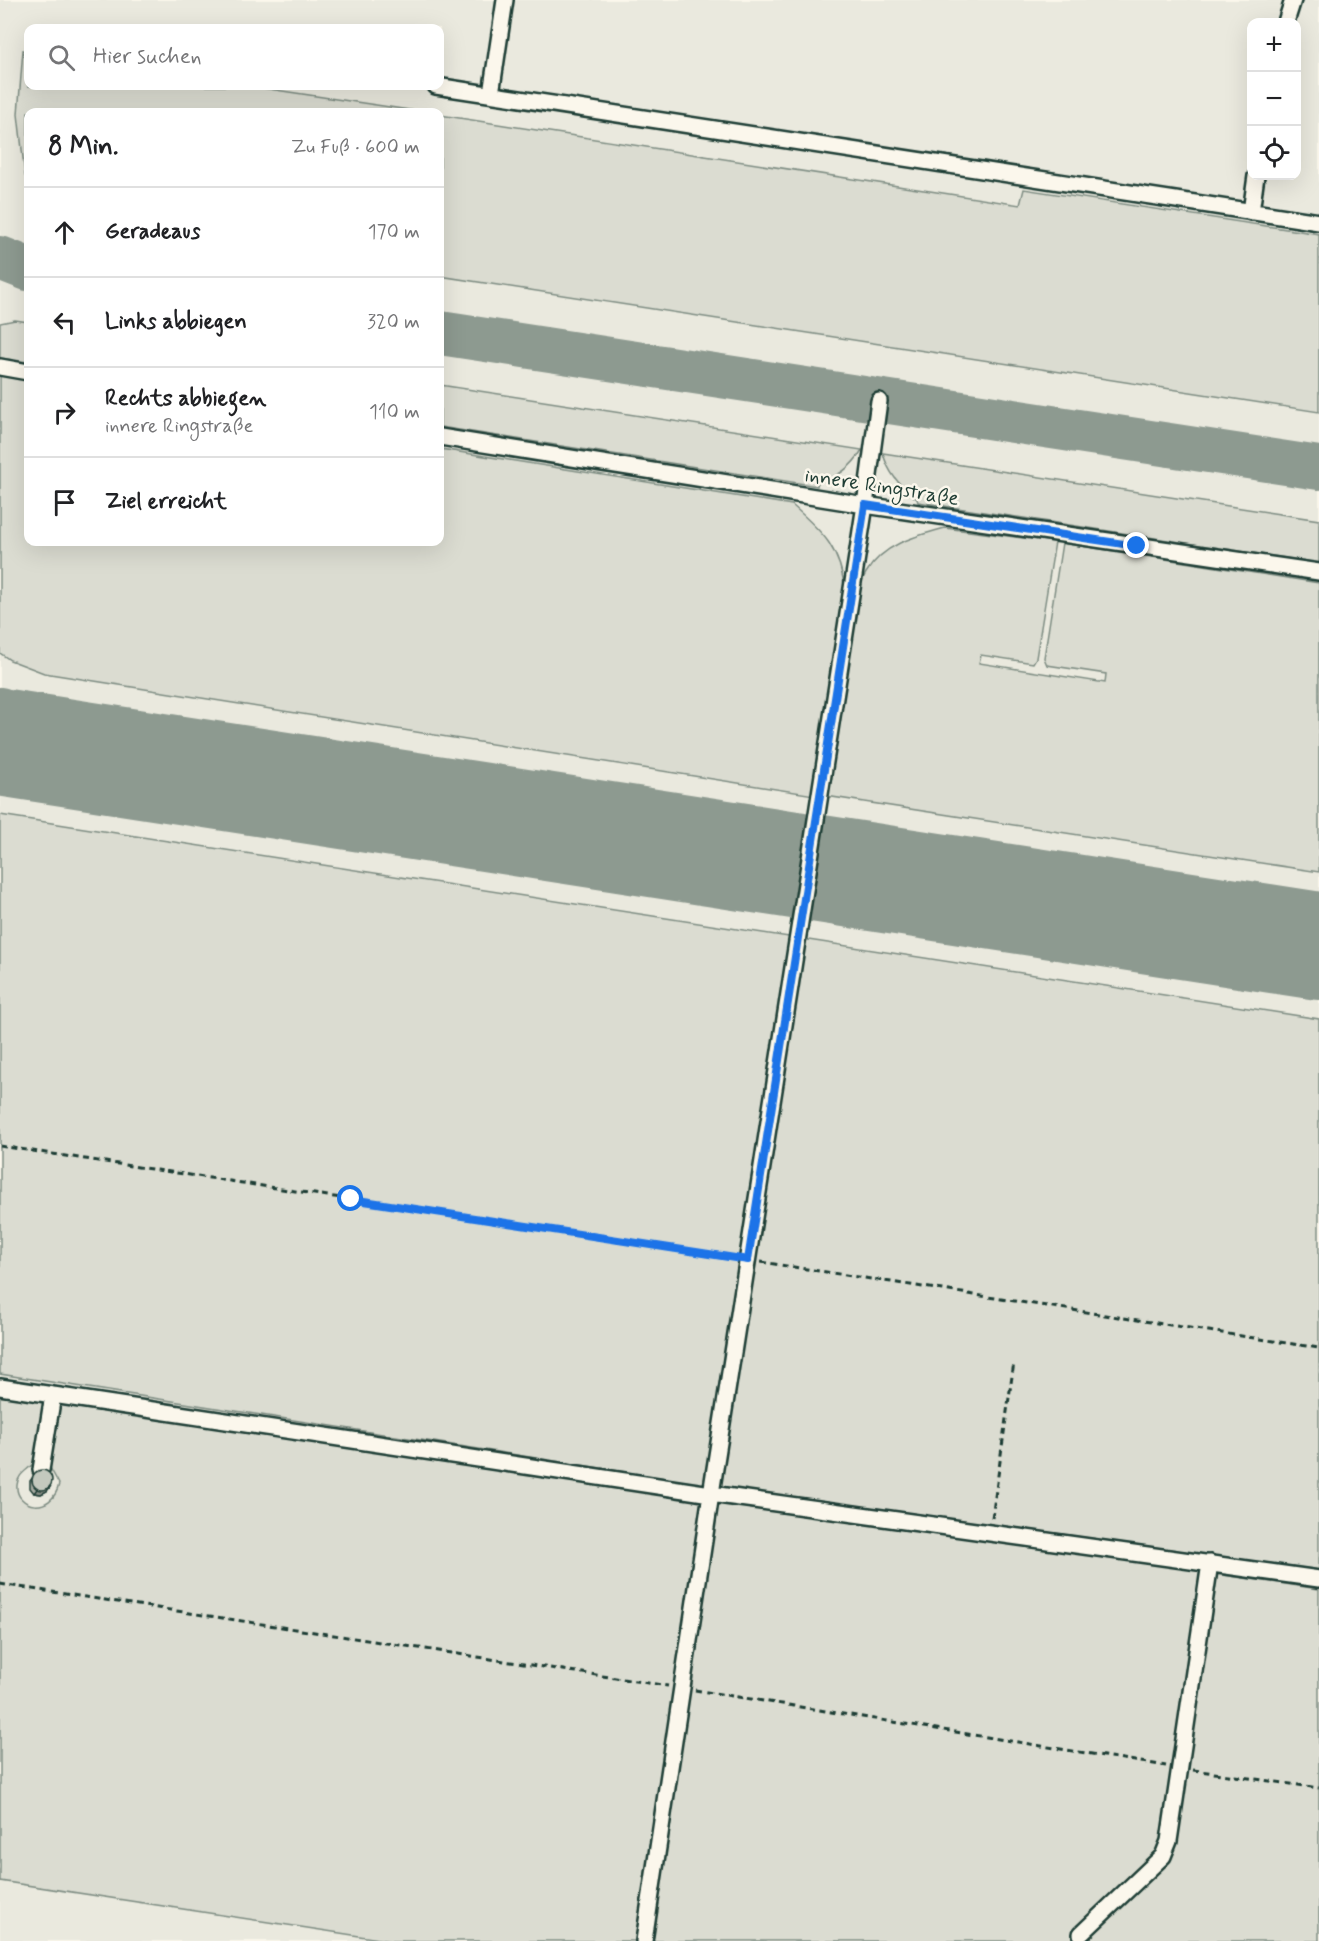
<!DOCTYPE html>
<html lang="de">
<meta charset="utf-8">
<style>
:root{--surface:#fff;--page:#f2f2f2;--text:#202124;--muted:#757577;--line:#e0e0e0}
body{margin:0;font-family:Mynerve,sans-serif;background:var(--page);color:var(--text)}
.controls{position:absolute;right:18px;top:18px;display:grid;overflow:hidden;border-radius:12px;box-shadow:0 6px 24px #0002}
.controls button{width:54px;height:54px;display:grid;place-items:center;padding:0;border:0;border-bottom:2px solid var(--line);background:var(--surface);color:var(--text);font:30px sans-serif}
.stop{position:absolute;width:18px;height:18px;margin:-14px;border:4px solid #1a73e8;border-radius:50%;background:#fff}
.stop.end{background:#1a73e8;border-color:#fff;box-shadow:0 2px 6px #0008}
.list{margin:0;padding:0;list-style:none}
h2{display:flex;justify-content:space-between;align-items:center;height:78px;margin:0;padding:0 24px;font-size:26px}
h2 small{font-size:20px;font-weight:400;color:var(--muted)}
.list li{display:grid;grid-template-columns:39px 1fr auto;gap:18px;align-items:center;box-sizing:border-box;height:90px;padding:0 24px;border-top:2px solid var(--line)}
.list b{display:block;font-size:22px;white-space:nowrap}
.list p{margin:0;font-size:20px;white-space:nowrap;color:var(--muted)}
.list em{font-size:20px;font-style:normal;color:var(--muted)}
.icon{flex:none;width:33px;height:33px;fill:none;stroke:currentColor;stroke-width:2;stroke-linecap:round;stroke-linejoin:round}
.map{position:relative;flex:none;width:1319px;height:1941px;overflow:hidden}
.search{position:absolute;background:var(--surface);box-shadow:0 6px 24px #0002;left:24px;top:24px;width:420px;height:66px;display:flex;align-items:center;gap:15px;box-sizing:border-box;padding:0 21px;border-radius:12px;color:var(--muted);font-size:22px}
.panel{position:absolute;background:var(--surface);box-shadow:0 6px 24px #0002;left:24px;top:108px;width:420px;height:438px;border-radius:12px}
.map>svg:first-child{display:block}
</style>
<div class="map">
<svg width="1319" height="1941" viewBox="0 0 1319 1941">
<rect width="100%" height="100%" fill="#fbf7ec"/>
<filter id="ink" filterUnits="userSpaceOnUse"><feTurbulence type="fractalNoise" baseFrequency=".0167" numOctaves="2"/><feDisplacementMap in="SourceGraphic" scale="12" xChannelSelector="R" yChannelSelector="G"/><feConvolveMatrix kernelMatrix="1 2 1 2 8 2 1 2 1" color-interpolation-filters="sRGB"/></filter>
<g filter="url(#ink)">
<path fill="#eae9de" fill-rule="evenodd" d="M0 0H1319V1941H0ZM1252 22H1296V176H1252ZM28 28H440V86H28ZM28 112H440V542H28Z"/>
<path fill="#dbdcd1" stroke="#7d8c82" stroke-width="1.5" d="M23 50 28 51V86H249L423 112H28V178L25 176 18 114Z
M440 115 1020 205 1024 189 1319 234V412L440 276Z
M15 320 28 322V362L0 358V323Z
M0 374 28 378V542H440V449L792 505C823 532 841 549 845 592L814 795 44 673 10 660 0 653Z
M440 385 862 450C852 467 837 478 818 482L817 486 440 427Z
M883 453 1319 520V563L918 502 917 499C900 487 888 473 883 453Z
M945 528 1055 542 1036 658 1033 663 981 655 979 663 1105 683 1106 674 1047 665 1044 658 1062 543 1319 583V872L826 796 855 599C859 591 861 581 866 573 883 544 915 536 945 528Z
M0 815 1319 1019V1570L709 1485 0 1374Z
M0 1393 44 1400 47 1404C45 1416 42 1451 36 1460 30 1470 18 1472 17 1485 15 1508 52 1516 59 1484L48 1464 58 1403 1200 1571 1204 1579 1165 1859 1212 1580 1216 1574 1319 1589V1941H392L0 1881Z"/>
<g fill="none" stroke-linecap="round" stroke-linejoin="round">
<path stroke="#8d9a90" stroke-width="44" d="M0 258 28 269
M440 333 1319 468
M0 709 48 733 120 760"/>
<path stroke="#8d9a90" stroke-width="108" d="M0 742 1319 946"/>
<g stroke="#1f3d34" stroke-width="20">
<path id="minor" d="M1286 22 1293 0
M436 86 1319 222
M491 94 505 0
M1251 212 1256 176
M0 367 28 372
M440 437 865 505 1319 572
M0 1387 711 1494 1319 1579
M41 1470 53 1395
M1081 1934 1163 1856 1169 1841 1210 1563
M644 1941 711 1494 865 505 879 401"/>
</g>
<path stroke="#1f3d34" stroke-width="3" stroke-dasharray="6 4.5" stroke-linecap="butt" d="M0 1146 734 1258
M761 1262 1319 1348
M992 1518 1014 1362
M0 1584 668 1686
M695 1690 1166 1766
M1193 1770 1319 1788"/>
<use href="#minor" stroke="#fbf7ec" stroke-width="15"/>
</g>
<path fill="#a9ada3" stroke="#1f3d34" stroke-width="1.5" d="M33 1477 50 1487 47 1491 41 1494 34 1493 30 1488V1481Z"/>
<path fill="#898d85" stroke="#1f3d34" stroke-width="1.5" d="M50 1487 47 1491 41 1494 34 1493 37 1489Z"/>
<path fill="#c4c9be" stroke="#1f3d34" stroke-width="1.5" d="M32 1480a10 10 0 1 1 20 0a10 10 0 1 1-20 0Z"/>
</g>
<g fill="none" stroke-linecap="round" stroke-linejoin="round" filter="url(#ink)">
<path stroke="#1a73e8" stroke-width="8" d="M351 1199 748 1260 865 505 1137 546"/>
</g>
<g text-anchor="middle" stroke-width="5" stroke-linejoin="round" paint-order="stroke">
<g font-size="21" fill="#1f3d34" stroke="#fbf7ec">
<text transform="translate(882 486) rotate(9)" y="7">innere Ringstraße</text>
</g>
</g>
</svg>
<div class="controls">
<button>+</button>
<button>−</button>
<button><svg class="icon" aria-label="locate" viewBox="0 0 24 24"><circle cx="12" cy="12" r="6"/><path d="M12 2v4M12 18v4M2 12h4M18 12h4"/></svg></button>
</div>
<div class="stop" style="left:351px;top:1199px"></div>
<div class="stop end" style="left:1137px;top:546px"></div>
<div class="search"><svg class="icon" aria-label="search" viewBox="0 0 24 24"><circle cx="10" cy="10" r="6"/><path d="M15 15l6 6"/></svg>Hier suchen</div>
<section class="panel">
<h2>8 Min.<small>Zu Fuß · 600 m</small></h2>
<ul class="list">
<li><svg class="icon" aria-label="ahead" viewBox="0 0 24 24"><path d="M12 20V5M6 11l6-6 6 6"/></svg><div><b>Geradeaus</b></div><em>170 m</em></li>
<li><svg class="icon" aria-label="left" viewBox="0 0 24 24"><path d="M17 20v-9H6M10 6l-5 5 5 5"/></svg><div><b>Links abbiegen</b></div><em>320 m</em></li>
<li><svg class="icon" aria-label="right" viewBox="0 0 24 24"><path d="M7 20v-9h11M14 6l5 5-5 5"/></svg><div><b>Rechts abbiegen</b><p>innere Ringstraße</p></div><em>110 m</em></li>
<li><svg class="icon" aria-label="arrive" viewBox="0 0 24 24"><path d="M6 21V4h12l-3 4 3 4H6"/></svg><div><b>Ziel erreicht</b></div></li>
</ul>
</section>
</div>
